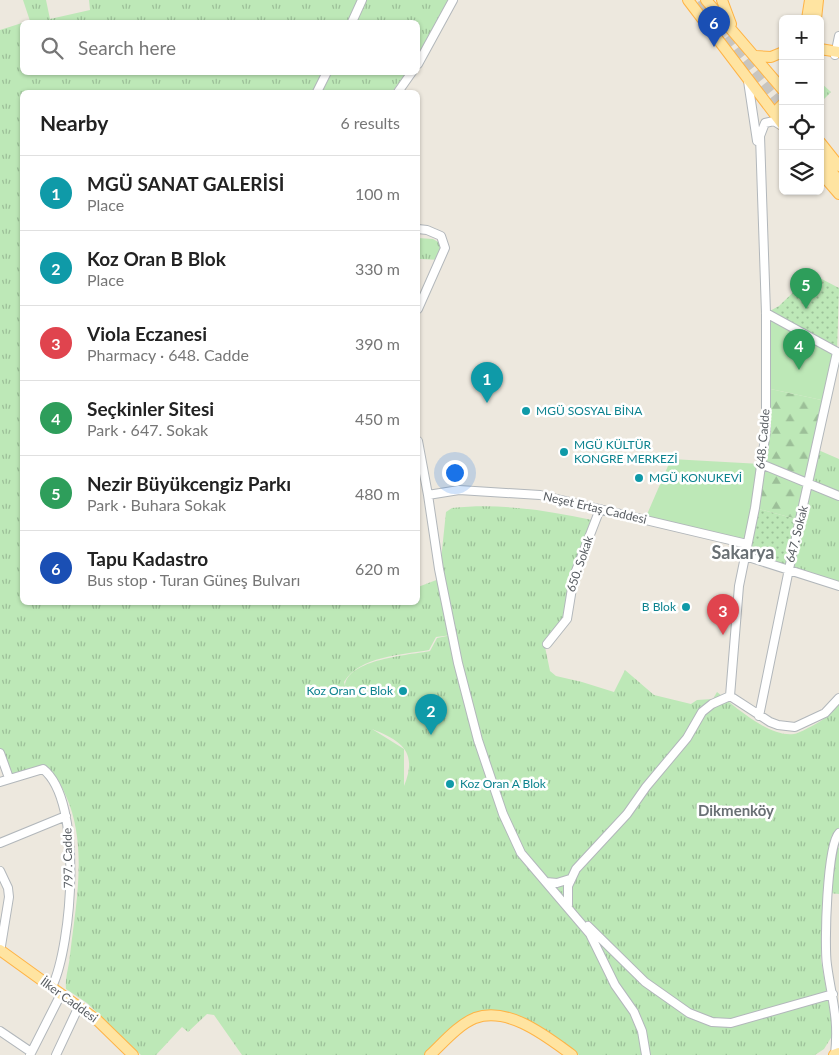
<!DOCTYPE html>
<meta charset="utf-8">
<style>
:root{--surface:#fff;--page:#f2f2f2;--text:#222;--muted:#767676;--line:#e0e0e0;--accent:#2563eb}
body{margin:0;font-family:Lato,sans-serif;background:var(--page);color:var(--text)}
.controls{position:absolute;right:15px;top:15px;display:grid;overflow:hidden;border-radius:8px;box-shadow:0 1px 4px #0004}
.controls button{width:45px;height:45px;display:grid;place-items:center;padding:0;border:0;border-bottom:1px solid var(--line);background:var(--surface);color:var(--text);font:25px sans-serif}
.you{position:absolute;left:454px;top:472px;width:18px;height:18px;margin:-12px;border:4px solid #fff;border-radius:50%;background:#1a73e8;box-shadow:0 0 0 8px #1a73e833}
.badge{display:grid;place-items:center;width:32px;height:32px;border-radius:50%;background:var(--accent);color:#fff;font-size:16px;font-weight:700}
.pin{position:absolute;translate:-50% -41px;filter:drop-shadow(0 1px 2px #0008)}
.pin::after{content:'';position:absolute;top:26px;width:18px;height:15px;background:inherit;clip-path:polygon(0 0,100% 0,50% 100%)}
.list{margin:0;padding:0;list-style:none}
h2{display:flex;justify-content:space-between;align-items:center;height:65px;margin:0;padding:0 20px;font-size:21px}
h2 small{font-size:16px;font-weight:400;color:var(--muted)}
.list li{display:grid;grid-template-columns:32px 1fr auto;gap:15px;align-items:center;box-sizing:border-box;height:75px;padding:0 20px;border-top:1px solid var(--line)}
.list b{display:block;font-size:19px;white-space:nowrap}
.list p{margin:0;font-size:16px;white-space:nowrap;color:var(--muted)}
.list em{font-size:16px;font-style:normal;color:var(--muted)}
.icon{flex:none;width:28px;height:28px;fill:none;stroke:currentColor;stroke-width:2;stroke-linecap:round;stroke-linejoin:round}
.map{position:relative;flex:none;width:839px;height:1055px;overflow:hidden}
.search{position:absolute;background:var(--surface);box-shadow:0 1px 4px #0004;left:20px;top:20px;width:400px;height:55px;display:flex;align-items:center;gap:12px;box-sizing:border-box;padding:0 18px;border-radius:8px;color:var(--muted);font-size:19px}
.panel{position:absolute;background:var(--surface);box-shadow:0 1px 4px #0004;left:20px;top:90px;width:400px;height:515px;border-radius:8px}
.map>svg:first-child{display:block}
</style>
<div class="map">
<svg width="839" height="1055" viewBox="0 0 839 1055">
<defs>
<pattern id="grass-tufts" width="24" height="20" patternUnits="userSpaceOnUse" patternTransform="scale(1.25)"><rect width="24" height="20" fill="#bde8b7"/><path d="M3 7l-1-3M5 7V3M7 7l1-3M15 17l-1-3M17 17v-4M19 17l1-3" fill="none" stroke="#9cbf98"/></pattern>
<pattern id="forest-firs" width="22" height="20" patternUnits="userSpaceOnUse" patternTransform="scale(1.25)"><rect width="22" height="20" fill="#bde8b7"/><path d="M5 1l3.5 6h-7zM16 11l3.5 6h-7z" fill="#9cbf98"/></pattern>
<pattern id="park-dots" width="8" height="8" patternUnits="userSpaceOnUse" patternTransform="scale(1.25)"><rect width="8" height="8" fill="#bde8b7"/><path d="M2 2h.1M6 6h.1" fill="none" stroke="#9cbf98" stroke-width="1.8" stroke-linecap="round"/></pattern>
</defs>
<rect width="100%" height="100%" fill="#ede8de"/>
<path fill="url(#grass-tufts)" fill-rule="evenodd" d="M23 0H46L50 19 90 10 89 0H450L418 54V22H25L30 21Z
M22 23V72L406 73 392 92H22V602H418V587L439 579 446 512 452 508C500 503 545 510 592 520L566 615 545 647 550 671 556 676 582 682 614 692 625 670 654 695 691 704 697 700 713 699 717 692C734 706 770 738 794 734 800 733 807 728 812 726 823 720 832 714 839 704V828L832 835 828 857 821 941V960L834 1033 824 1049 815 1055H579L532 1026 477 1017 429 1055H242L214 1015 207 1014 188 1032 182 1027 156 1055H141L87 1003 66 989C65 977 69 967 70 955 76 904 88 845 66 796 61 785 57 775 46 768L13 778 0 748V30ZM452 635 437 638 430 651C410 655 347 659 345 686L344 682C360 656 401 655 429 650L436 637ZM372 729C402 741 418 752 404 786V749Z
M820 82 831 92 820 103Z
M418 238 433 239 440 243 441 260 420 259 418 262Z
M816 449 839 459V586L789 569Z
M833 845 839 848V894L829 893Z"/>
<path fill="url(#forest-firs)" d="M766 388 826 401 800 520 755 508 766 431Z"/>
<path fill="url(#park-dots)" d="M812 274 839 288 837 352 766 313 779 306Z
M755 508 800 520 789 569 745 556Z"/>
<path fill="#bde8b7" d="M766 313 837 352 826 401 766 388Z
M671 459 761 464 747 544 645 519Z"/>
<g fill="none" stroke-linecap="round" stroke-linejoin="round">
<path stroke="#c8c5bf" stroke-width="10" stroke-dasharray="10 5" stroke-linecap="butt" d="M702 0 709 15 783 108"/>
<g stroke="#b2b7bb" stroke-width="10">
<path id="minor" d="M352 22 362 0
M835 55 839 36
M418 64 453 0
M748 81 757 141
M317 92 327 72
M398 92 412 72
M418 229 427 230 441 236 445 248 418 309
M766 313 839 353
M418 441 428 495 459 490 540 495 747 544
M761 464 839 496
M428 495 439 569 458 663 478 740 503 814 521 853 590 934 615 985 634 1012 642 1031 646 1055
M745 556 839 586
M547 644 567 619 574 576 600 509
M730 696 739 586 755 508 766 431V313L760 136 765 123 774 121 782 126
M730 696 770 722 778 725 795 727 825 713 839 698
M759 716 789 569 837 352
M0 753 9 778
M0 782 43 769C84 801 72 945 52 987
M0 843 66 816
M0 871 8 888 9 897 0 952
M546 882 557 883 570 879
M568 905V886L576 869 627 814 646 787 687 738 702 712 712 704 730 696
M588 926 645 982 689 1013 712 1022 731 1023 833 994
M0 1031 31 1052
M30 1055 61 994
M56 1055 79 1006
M835 1055C839 1017 832 1001 827 965 824 945 827 845 839 833"/>
</g>
<g stroke="#ffb345" stroke-width="12">
<path id="major" d="M688 0 783 125
M706 0 783 90
M722 0 731 24
M807 19 810 0
M816 19 818 0
M820 49 839 52
M756 56 771 57 783 52
M780 121 779 108 783 104
M820 142 839 166
M820 157 839 181
M820 172 839 194
M0 950 97 1020 133 1055
M430 1055C443 1043 458 1025 475 1018 509 1006 547 1037 572 1055
M834 1055 839 1053"/>
</g>
<use href="#minor" stroke="#fff" stroke-width="8"/>
<use href="#major" stroke="#ffe4a1" stroke-width="10"/>
</g>
<g fill="#0f9aa8" stroke="#fff" stroke-width="2">
<circle cx="526" cy="411" r="5"/>
<circle cx="564" cy="452" r="5"/>
<circle cx="639" cy="478" r="5"/>
<circle cx="686" cy="607" r="5"/>
<circle cx="403" cy="691" r="5"/>
<circle cx="450" cy="784" r="5"/>
</g>
<g text-anchor="middle" stroke-width="5" stroke-linejoin="round" paint-order="stroke">
<g font-size="12" fill="#0d838f" stroke="#fff" text-anchor="start">
<text x="536" y="415">MGÜ SOSYAL BİNA</text>
<text x="574" y="449">MGÜ KÜLTÜR<tspan x="574" dy="14">KONGRE MERKEZİ</tspan></text>
<text x="649" y="482">MGÜ KONUKEVİ</text>
<text x="676" y="611" text-anchor="end">B Blok</text>
<text x="393" y="695" text-anchor="end">Koz Oran C Blok</text>
<text x="460" y="788">Koz Oran A Blok</text>
</g>
<g font-size="12" fill="#585d62" stroke="#fff">
<text transform="translate(763 439) rotate(-85)" y="4">648. Cadde</text>
<text transform="translate(595 508) rotate(13)" y="4">Neşet Ertaş Caddesi</text>
<text transform="translate(797 534) rotate(-76)" y="4">647. Sokak</text>
<text transform="translate(580 564) rotate(-71)" y="4">650. Sokak</text>
<text transform="translate(68 858) rotate(-91)" y="4">797. Cadde</text>
<text transform="translate(69 1000) rotate(36)" y="4">İlker Caddesi</text>
</g>
<g font-size="15" font-weight="bold" fill="#697074" stroke="#fff">
<text x="736" y="816">Dikmenköy</text>
</g>
<g font-size="18" font-weight="bold" fill="#697074" stroke="#fff">
<text x="743" y="559">Sakarya</text>
</g>
</g>
</svg>
<div class="controls">
<button>+</button>
<button>−</button>
<button><svg class="icon" aria-label="locate" viewBox="0 0 24 24"><circle cx="12" cy="12" r="6"/><path d="M12 2v4M12 18v4M2 12h4M18 12h4"/></svg></button>
<button><svg class="icon" aria-label="layers" viewBox="0 0 24 24"><path d="M12 4l9 5-9 5-9-5zM3 14l9 5 9-5"/></svg></button>
</div>
<div class="you"></div>
<div class="pin badge" style="left:487px;top:403px;background:#0f9aa8">1</div>
<div class="pin badge" style="left:431px;top:735px;background:#0f9aa8">2</div>
<div class="pin badge" style="left:723px;top:635px;background:#e0444e">3</div>
<div class="pin badge" style="left:799px;top:370px;background:#2e9e5b">4</div>
<div class="pin badge" style="left:806px;top:309px;background:#2e9e5b">5</div>
<div class="pin badge" style="left:714px;top:47px;background:#1a4fb4">6</div>
<div class="search"><svg class="icon" aria-label="search" viewBox="0 0 24 24"><circle cx="10" cy="10" r="6"/><path d="M15 15l6 6"/></svg>Search here</div>
<section class="panel">
<h2>Nearby<small>6 results</small></h2>
<ul class="list">
<li><span class="badge" style="background:#0f9aa8">1</span><div><b>MGÜ SANAT GALERİSİ</b><p>Place</p></div><em>100 m</em></li>
<li><span class="badge" style="background:#0f9aa8">2</span><div><b>Koz Oran B Blok</b><p>Place</p></div><em>330 m</em></li>
<li><span class="badge" style="background:#e0444e">3</span><div><b>Viola Eczanesi</b><p>Pharmacy · 648. Cadde</p></div><em>390 m</em></li>
<li><span class="badge" style="background:#2e9e5b">4</span><div><b>Seçkinler Sitesi</b><p>Park · 647. Sokak</p></div><em>450 m</em></li>
<li><span class="badge" style="background:#2e9e5b">5</span><div><b>Nezir Büyükcengiz Parkı</b><p>Park · Buhara Sokak</p></div><em>480 m</em></li>
<li><span class="badge" style="background:#1a4fb4">6</span><div><b>Tapu Kadastro</b><p>Bus stop · Turan Güneş Bulvarı</p></div><em>620 m</em></li>
</ul>
</section>
</div>
